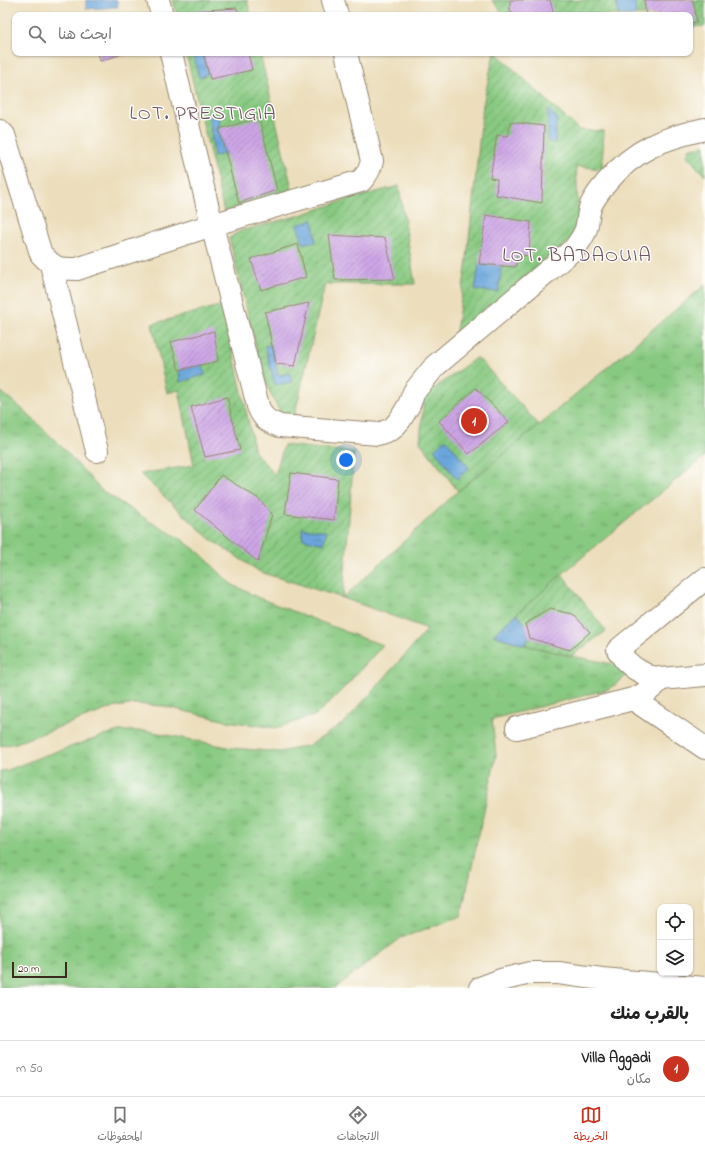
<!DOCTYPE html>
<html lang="ar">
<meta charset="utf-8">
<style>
:root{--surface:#fff;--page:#f2f2f2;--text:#222;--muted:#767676;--line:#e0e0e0;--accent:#c8321e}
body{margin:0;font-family:"Indie Flower","Playpen Sans Arabic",sans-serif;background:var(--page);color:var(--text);direction:rtl}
.controls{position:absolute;right:12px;bottom:12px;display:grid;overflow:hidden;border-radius:8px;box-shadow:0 1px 3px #0004}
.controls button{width:36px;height:36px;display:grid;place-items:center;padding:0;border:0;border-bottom:1px solid var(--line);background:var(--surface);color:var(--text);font:20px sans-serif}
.scale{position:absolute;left:12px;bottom:10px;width:55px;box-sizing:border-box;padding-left:4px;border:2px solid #3b2a1e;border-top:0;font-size:11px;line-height:14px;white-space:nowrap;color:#3b2a1e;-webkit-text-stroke:3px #fdfcf7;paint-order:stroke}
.you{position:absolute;left:346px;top:460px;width:14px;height:14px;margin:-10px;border:3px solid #fff;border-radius:50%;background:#1a73e8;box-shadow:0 0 0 6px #1a73e833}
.badge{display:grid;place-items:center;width:26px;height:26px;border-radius:50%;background:var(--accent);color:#fff;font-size:13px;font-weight:700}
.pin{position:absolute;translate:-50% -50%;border:2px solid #fff;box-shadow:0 1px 4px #0006}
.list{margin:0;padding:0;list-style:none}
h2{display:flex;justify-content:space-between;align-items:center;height:52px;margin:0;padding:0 16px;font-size:17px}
h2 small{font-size:13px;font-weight:400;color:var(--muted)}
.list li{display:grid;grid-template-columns:26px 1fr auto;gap:12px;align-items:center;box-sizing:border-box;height:56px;padding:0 16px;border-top:1px solid var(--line)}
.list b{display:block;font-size:15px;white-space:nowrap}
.list p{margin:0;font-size:13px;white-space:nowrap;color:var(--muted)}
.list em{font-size:13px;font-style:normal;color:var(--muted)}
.icon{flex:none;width:22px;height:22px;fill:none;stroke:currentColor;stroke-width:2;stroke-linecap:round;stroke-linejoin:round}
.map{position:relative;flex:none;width:705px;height:988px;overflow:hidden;direction:ltr}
.search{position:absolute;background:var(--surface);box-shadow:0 1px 3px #0004;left:12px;right:12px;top:12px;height:44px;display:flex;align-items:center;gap:10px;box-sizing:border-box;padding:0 14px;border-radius:8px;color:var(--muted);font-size:15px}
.sheet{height:108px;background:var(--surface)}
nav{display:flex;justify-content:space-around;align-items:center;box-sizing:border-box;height:56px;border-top:1px solid var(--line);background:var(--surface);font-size:11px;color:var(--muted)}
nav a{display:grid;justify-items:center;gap:2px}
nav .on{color:var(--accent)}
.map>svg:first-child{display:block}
</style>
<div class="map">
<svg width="705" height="988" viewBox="0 0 705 988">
<defs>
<pattern id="grass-tufts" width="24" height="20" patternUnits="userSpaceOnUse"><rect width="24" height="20" fill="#88c981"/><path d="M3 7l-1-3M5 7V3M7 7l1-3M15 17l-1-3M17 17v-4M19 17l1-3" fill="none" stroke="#70a369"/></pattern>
<pattern id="garden-furrows" width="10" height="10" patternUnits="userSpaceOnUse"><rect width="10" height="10" fill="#88c981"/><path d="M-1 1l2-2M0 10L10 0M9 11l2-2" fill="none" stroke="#70a369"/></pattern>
<pattern id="water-ripples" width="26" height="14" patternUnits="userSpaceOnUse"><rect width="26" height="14" fill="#6aa6db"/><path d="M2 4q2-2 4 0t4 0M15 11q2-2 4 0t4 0" fill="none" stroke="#5887b1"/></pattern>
<pattern id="building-hatch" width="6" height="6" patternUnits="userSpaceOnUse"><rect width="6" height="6" fill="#cda5e6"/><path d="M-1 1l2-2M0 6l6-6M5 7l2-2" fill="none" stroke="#a887ba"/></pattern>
</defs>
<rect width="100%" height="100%" fill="#fdfcf7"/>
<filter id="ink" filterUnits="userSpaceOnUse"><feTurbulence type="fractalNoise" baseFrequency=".025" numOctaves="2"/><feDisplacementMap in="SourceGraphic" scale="8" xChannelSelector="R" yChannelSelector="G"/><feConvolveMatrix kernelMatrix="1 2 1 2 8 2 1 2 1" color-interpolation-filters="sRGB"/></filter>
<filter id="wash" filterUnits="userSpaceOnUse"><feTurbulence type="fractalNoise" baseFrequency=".012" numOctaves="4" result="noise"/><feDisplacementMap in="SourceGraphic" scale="16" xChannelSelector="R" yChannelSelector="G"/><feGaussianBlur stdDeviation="0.9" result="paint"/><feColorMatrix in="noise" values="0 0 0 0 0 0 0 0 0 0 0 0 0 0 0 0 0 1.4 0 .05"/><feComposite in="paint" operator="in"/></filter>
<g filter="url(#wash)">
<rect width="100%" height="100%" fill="#ecdebc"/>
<path fill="url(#grass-tufts)" stroke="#627a50" d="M705 285V456L562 574 494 634 525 645 571 656 634 668 619 682 609 689 492 719 496 756 461 916 401 938 335 988H0V771L8 770 43 756 118 731H148L232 748 280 752 310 745 345 722 428 629 343 598 458 491 539 425Z
M0 391 21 408 62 447 101 490 149 521 181 539 201 554 231 584 259 598 362 638 383 645 342 690 316 715 276 728 227 721 163 706 135 704 111 708 16 743 0 746Z"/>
<path fill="url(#garden-furrows)" stroke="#627a50" d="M173 0H247L251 15H177Z
M492 0H705V26L690 27V15H504Z
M186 53H260L292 189 224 212Z
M494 53H496L579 130 604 131 602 169 576 166 579 224 574 237 455 337 466 268 483 105Z
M705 145V176L687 156 689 149Z
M399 186 415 284H325L293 422 282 416 271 395 261 368 229 238 240 231 297 216 346 200Z
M223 305 255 452 275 475 284 445 354 452 343 598 260 572 210 539 140 474 194 465 179 390 167 393 152 324Z
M477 357 539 425 458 491 420 442 424 396Z
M562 574 606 631 571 656 525 645 493 635Z"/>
<path fill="url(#water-ripples)" stroke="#52687c" d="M86 0H117L118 7 86 9Z
M616 0H635L636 15H618Z
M193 53H203L209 73 199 78Z
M548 109 557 118 555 143 548 142Z
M220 115 219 129 226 153 214 157 209 116Z
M313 220 316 242 303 243 297 225Z
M479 264 502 266 498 292 475 290Z
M272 345 278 375 290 373 292 382 275 385 265 346Z
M202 364 205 375 180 382 179 370Z
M446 439 469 468 457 479 434 449Z
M302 528 326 531 324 544 303 539Z
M517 614 525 624 529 638 525 645 493 635Z"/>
<g id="blocks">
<path fill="url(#building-hatch)" d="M510 0H550L554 15H513L510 10Z
M644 0H693L697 22 690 23V15H646Z
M237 8 238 15H193L192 11Z
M98 53H126L100 61Z
M203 53H248L252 70 210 79Z
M259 118 277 190 239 203 219 129Z
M510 122 544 126 542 203 496 195 497 179 490 178 497 135 508 136Z
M486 215 531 222 529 256 517 255 516 267 479 264Z
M329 235 385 238 395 279 335 280Z
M298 244 306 277 261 290 251 259Z
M309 303 295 366 276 364 265 312Z
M214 331 218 361 179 370 171 342Z
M476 388 509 422 469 454 439 421Z
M227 397 240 450 205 457 191 407Z
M291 473 338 479 334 520 285 514Z
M221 475 259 499 272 514 258 562 195 510Z
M550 609 573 614 590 632 570 650 529 638 525 624Z"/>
</g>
</g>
<g filter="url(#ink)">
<use href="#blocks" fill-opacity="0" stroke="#94846d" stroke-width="1"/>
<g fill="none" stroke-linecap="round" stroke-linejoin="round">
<g stroke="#94846d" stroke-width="24">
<path id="minor" d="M158 0 162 15
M333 0 337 15
M171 53 212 225 258 406C263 419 267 421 280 426L378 434 392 429 400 420 409 405 414 392 435 366 575 248C579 242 584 236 586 229 588 222 588 212 591 205 594 198 602 188 607 182 635 149 663 138 705 129
M0 131 4 135 41 254C55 269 57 269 77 269L212 225 361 181C367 175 370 170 372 161L346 53
M51 264 97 451
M705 579 618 650 625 660 634 668 648 676 661 679 705 675
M633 699 705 748
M517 728 633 699C645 695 653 688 661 679
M480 988 501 980 530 973H558L602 979 705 988"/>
</g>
<use href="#minor" stroke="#fff" stroke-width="22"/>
</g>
</g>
<g text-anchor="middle" stroke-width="3" stroke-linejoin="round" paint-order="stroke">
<g font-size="20" letter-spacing="1" fill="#6e5564" stroke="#fdfcf7">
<text x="203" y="119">LOT. PRESTIGIA</text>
<text x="577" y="261">LOT. BADAOUIA</text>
</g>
</g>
</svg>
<div class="controls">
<button><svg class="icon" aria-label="locate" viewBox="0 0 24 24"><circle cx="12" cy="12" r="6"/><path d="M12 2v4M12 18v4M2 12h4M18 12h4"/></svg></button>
<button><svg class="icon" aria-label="layers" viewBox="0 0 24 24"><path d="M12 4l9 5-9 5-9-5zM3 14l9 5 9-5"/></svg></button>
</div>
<div class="scale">20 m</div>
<div class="you"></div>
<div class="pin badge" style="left:474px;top:421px">1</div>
<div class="search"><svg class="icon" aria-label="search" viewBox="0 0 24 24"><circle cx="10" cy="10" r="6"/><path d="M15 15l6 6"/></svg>ابحث هنا</div>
</div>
<section class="sheet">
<h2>بالقرب منك<small></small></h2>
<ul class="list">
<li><span class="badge">1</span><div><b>Villa Aggadi</b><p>مكان</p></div><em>50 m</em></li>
</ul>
</section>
<nav>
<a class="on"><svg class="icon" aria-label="map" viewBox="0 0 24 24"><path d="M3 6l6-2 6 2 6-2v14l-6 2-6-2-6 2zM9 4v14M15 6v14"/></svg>الخريطة</a>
<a><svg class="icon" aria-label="directions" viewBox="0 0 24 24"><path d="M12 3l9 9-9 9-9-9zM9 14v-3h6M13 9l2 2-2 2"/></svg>الاتجاهات</a>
<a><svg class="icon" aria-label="saved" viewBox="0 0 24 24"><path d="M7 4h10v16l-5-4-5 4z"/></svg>المحفوظات</a>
</nav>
